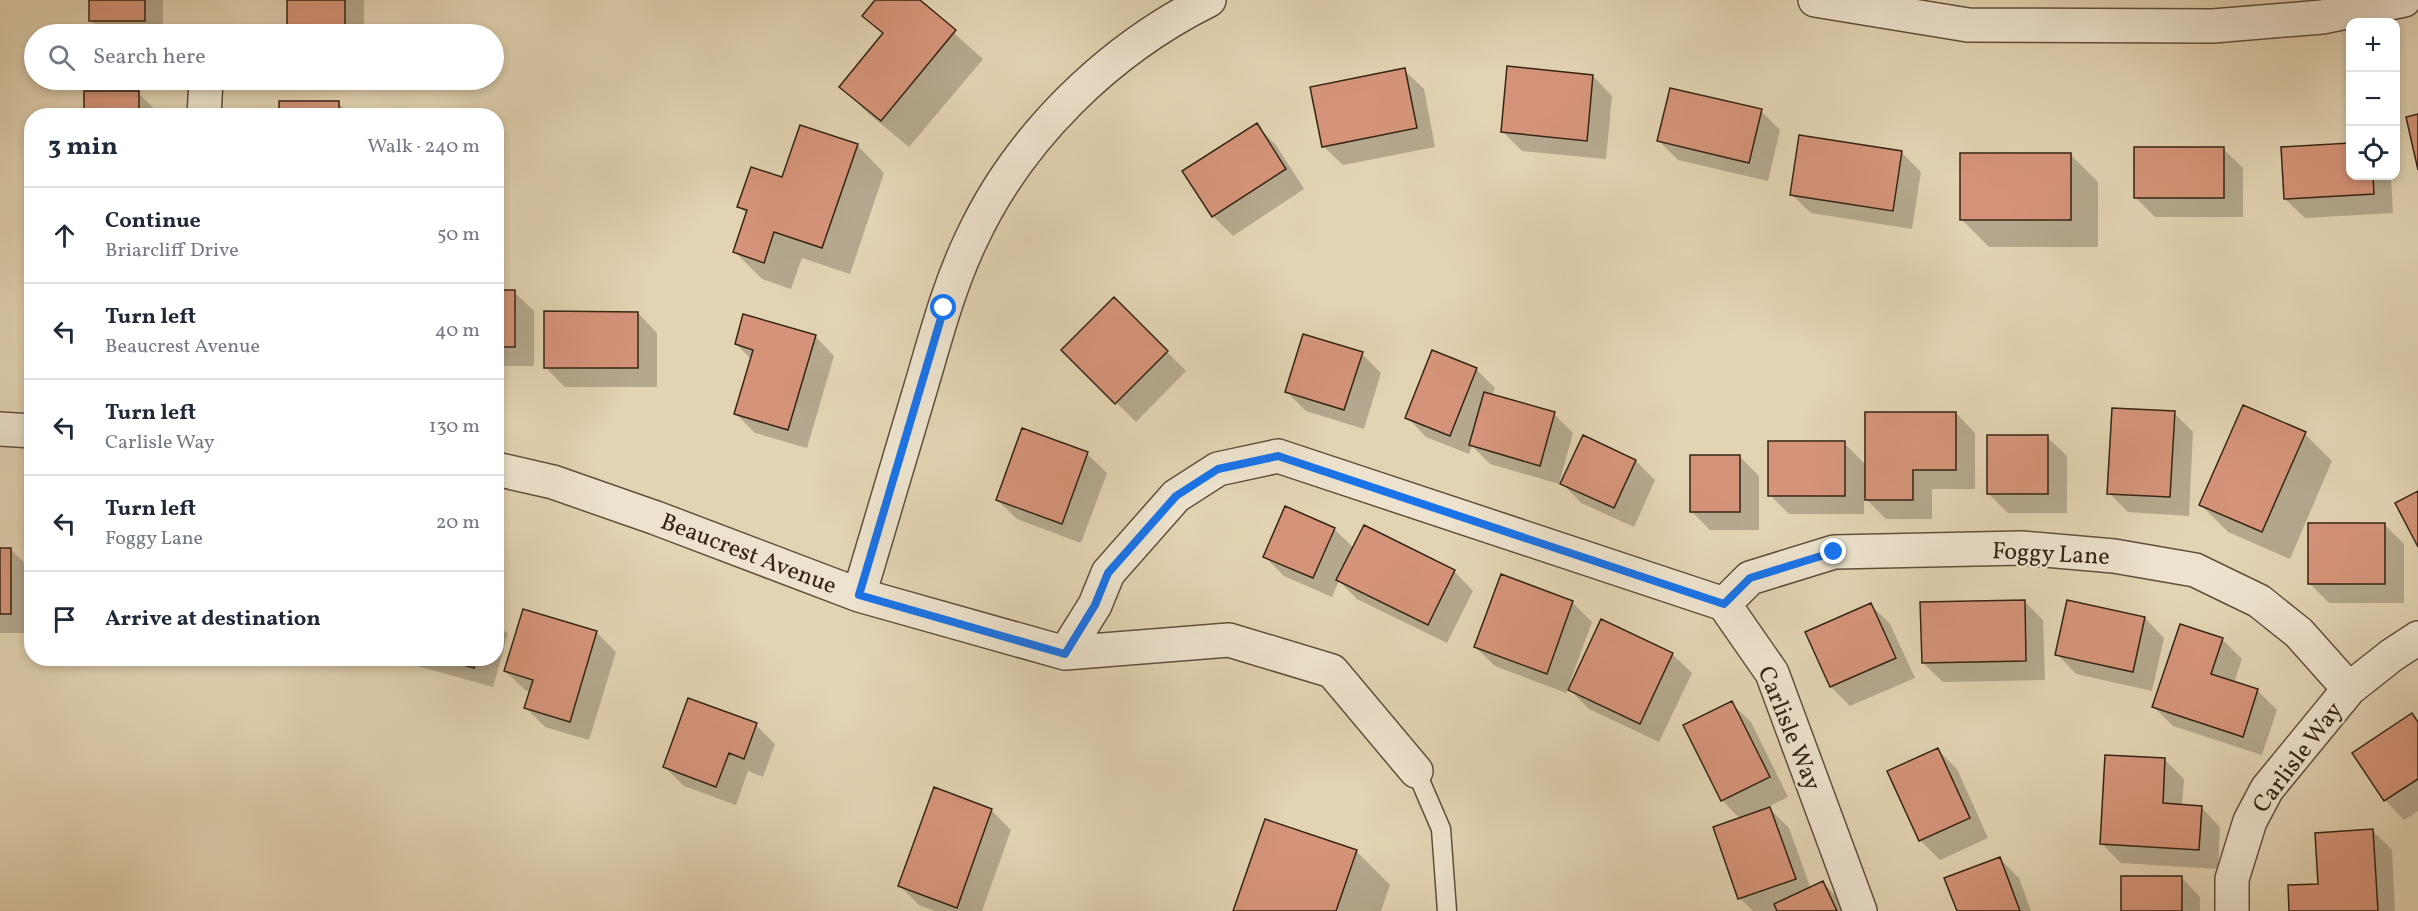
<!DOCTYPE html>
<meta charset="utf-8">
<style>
:root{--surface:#fff;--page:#f6f6f7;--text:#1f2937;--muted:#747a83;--line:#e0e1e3}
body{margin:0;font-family:Vollkorn,serif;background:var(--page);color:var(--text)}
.controls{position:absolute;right:18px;top:18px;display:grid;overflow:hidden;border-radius:12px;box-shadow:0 3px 9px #0003}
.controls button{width:54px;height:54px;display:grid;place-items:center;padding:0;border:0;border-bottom:2px solid var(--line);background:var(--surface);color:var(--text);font:30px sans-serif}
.stop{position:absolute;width:18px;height:18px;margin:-14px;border:4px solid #1a73e8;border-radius:50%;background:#fff}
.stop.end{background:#1a73e8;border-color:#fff;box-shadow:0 2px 6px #0008}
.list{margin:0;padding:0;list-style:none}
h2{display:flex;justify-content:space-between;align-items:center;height:78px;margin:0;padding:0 24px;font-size:26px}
h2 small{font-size:20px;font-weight:400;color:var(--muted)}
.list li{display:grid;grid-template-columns:39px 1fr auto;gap:18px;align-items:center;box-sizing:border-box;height:96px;padding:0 24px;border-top:2px solid var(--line)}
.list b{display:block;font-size:22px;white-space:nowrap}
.list p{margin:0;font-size:20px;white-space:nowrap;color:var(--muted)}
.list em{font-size:20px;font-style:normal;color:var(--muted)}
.icon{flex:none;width:33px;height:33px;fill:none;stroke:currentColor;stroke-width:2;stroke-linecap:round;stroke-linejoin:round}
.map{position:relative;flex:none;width:2418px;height:911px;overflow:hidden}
.search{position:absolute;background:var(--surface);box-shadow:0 3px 9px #0003;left:24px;top:24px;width:480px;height:66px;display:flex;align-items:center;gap:15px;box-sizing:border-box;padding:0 21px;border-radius:33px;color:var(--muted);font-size:22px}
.panel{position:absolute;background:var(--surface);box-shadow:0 3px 9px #0003;left:24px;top:108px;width:480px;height:558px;border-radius:24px}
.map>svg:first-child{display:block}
</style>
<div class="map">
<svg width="2418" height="911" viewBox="0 0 2418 911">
<rect width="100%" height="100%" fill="#e2d3b2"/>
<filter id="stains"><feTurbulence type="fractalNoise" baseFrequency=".00333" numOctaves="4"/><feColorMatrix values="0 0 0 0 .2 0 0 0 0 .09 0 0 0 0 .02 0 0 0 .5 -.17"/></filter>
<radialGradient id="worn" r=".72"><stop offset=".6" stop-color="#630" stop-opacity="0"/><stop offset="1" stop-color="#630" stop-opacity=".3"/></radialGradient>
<path fill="#0003" d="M91 0H163V34H105L91 21Z
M289 0H364V34H290Z
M877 0H917L983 59 909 147 869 114 841 87 883 35 864 16Z
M1404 70 1424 89 1435 147 1343 165 1323 146Z
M1593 76 1612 96 1606 159 1522 151 1502 131Z
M138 93 158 112V116H85Z
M338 103 351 116H281Z
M1761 111 1780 130 1768 181 1678 160 1659 141Z
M1256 125 1276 145 1304 189 1233 236 1213 216 1184 171Z
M2350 144V176H2391L2393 213 2305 218 2285 199 2282 148Z
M857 145 884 173 850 274 802 258 791 289 762 279 734 251 747 214 739 207 783 179Z
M2223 149 2243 168V217H2155L2135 197Z
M1902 153 1921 172 1912 229 1811 213 1791 194Z
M2071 155 2098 182V247H1989L1961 219Z
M496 292H514L534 311V366H496Z
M1114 299 1186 371 1136 422 1063 350Z
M638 313 657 333V387H565L545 367Z
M815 336 834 356 807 448 755 433 735 413 751 359 736 344Z
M1362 354 1381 373 1364 429 1306 411 1286 391Z
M1476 369 1495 388 1492 396 1554 414 1573 433 1559 484 1490 464 1472 446 1469 454 1426 437 1407 417Z
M1956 413 1975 433V489H1932V519H1886L1864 497V514H1789L1770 495 1844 443 1866 465Z
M2174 413 2193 432 2189 516 2128 512 2109 493Z
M2305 434 2332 461 2290 559 2228 532 2201 505Z
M1584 437 1636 461 1655 480 1634 527 1581 503 1562 483Z
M2047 437 2067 456V513H2008L1989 494Z
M1087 454 1107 473 1081 543 1017 519 997 500Z
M1740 457 1759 476V530H1710L1691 511Z
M2384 524 2404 544V603H2329L2310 584Z
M1334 529 1354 548 1454 571 1473 591 1447 643 1357 599 1339 581 1332 597 1284 576 1265 557Z
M0 549H10L30 568V633H0Z
M2024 601 2043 620 2045 680 1943 682 1923 663Z
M1572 602 1592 622 1566 693 1495 666 1475 647Z
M1871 605 1890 624 1915 678 1850 706 1831 687 1807 633Z
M2145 618 2164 638 2152 691 2076 674 2057 654Z
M496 622 508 634 493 687 410 664 405 658H496Z
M596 632 616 652 589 740 545 727 526 708 531 692 525 690 505 671Z
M2222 639 2242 659 2234 683 2258 691 2277 710 2262 755 2173 726 2154 707Z
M1672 654 1692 673 1659 742 1589 709 1570 690Z
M1731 703 1751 722 1788 797 1768 807 1789 828 1811 889 1823 883 1842 902 1846 911H1753L1740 898V819L1722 800 1685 726Z
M2411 715 2418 721V811L2404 820 2385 800 2354 753Z
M756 725 775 744 763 777 748 771 736 805 684 786 664 766Z
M1938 750 1957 769 1988 838 1940 860 1920 840 1889 771Z
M2165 760 2184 779 2182 806 2201 807 2220 827 2218 869 2121 863 2101 843Z
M935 789 992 811 1011 830 982 911H935L919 905 900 886Z
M2373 831 2392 850 2395 911H2291Z
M1356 851 1390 885 1381 911H1235Z
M2000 859 2019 878 2031 911H1958Z
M2181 877 2200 897V911H2122Z"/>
<path fill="#d59479" stroke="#362515" stroke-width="1.5" d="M89 0H145V21H89Z
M287 0H345V33H287Z
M875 0H920L956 30 881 121 839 87 883 33 862 16Z
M1507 66 1593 75 1587 141 1501 132Z
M1405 68 1417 128 1322 147 1310 87Z
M1670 88 1762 109 1749 163 1657 141Z
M84 91H139V116H84Z
M279 101H339V116H279Z
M2418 114V170L2406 117Z
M1257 123 1286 169 1212 217 1182 171Z
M800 125 858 144 822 248 774 232 764 263 733 252 747 210 737 207 751 167 782 177Z
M1799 135 1902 151 1893 211 1790 195Z
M2350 143V176H2373L2374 194 2284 199 2281 147Z
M2134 147H2224V198H2134Z
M1960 153H2071V220H1960Z
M496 290H515V347H496Z
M1114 297 1168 351 1115 404 1061 350Z
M544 311 638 312V368H544Z
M743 314 816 335 788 430 734 414 753 350 735 344Z
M1303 334 1363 352 1344 410 1285 392Z
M1432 350 1477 368 1450 436 1405 418Z
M1484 392 1555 412 1540 466 1469 445Z
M2243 405 2306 432 2262 532 2199 505Z
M2112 408 2175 411 2170 497 2107 494Z
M1865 412H1956V470H1913V500H1865Z
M1022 428 1088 452 1062 524 996 500Z
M1583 435 1636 460 1614 508 1560 484Z
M1987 435H2048V494H1987Z
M1768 441H1845V496H1768Z
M1690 455H1740V512H1690Z
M2418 491V547L2395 503Z
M1285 506 1335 528 1313 578 1263 557Z
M2308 523H2385V584H2308Z
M1364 525 1455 570 1428 625 1336 580Z
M0 548H11V614H0Z
M1501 574 1573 601 1547 674 1474 647Z
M2025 600 2026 661 1922 663 1920 602Z
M2067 600 2145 617 2133 672 2055 655Z
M1871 603 1896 658 1830 687 1805 632Z
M523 609 597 631 570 722 524 708 533 680 504 671Z
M1601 619 1673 653 1640 724 1568 690Z
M2180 624 2223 638 2211 674 2258 689 2243 737 2152 707Z
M439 658H477L474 668Z
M688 698 757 723 744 759 729 753 716 787 663 767Z
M1732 701 1770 777 1721 801 1683 725Z
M2412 713 2418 722V779L2384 801 2352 753Z
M1938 748 1970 818 1919 841 1887 771Z
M2105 755 2165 758 2163 803 2202 806 2199 850 2100 844Z
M934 787 992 809 957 908 898 886Z
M1770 807 1796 879 1738 899 1713 827Z
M1265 819 1357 850 1336 911H1233Z
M2373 829 2378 911H2289L2288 885 2318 884 2315 833Z
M2000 857 2020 911H1957L1944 878Z
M2121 876H2182V911H2121Z
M1823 881 1837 911H1777L1774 904Z"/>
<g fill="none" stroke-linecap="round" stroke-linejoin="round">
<g stroke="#61503c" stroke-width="21">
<path id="lane" d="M1416 771 1441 829 1447 911"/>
</g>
<g stroke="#61503c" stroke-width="36">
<path id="street" d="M1815 0 1968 25 2213 26 2322 17 2404 0
M204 116 206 80
M0 429 32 431
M496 469 553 482 656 518 859 595 1065 653 1229 640 1332 671 1416 771
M859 595C879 527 900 459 920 390 935 340 948 288 971 240 1018 138 1108 50 1209 0
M1724 604 1750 578 1834 552 2022 548 2114 556 2195 570 2259 601 2299 633 2349 689
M1065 653 1095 605 1108 573 1176 496 1218 469 1278 456 1724 604 1772 673 1860 911
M2232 911V879L2250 821 2267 789 2349 689 2392 655 2418 638"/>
</g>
<use href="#lane" stroke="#ece2cd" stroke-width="18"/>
<use href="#street" stroke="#ece2cd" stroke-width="33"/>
</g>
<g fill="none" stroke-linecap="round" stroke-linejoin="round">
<path stroke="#1a73e8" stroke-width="8" d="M944 308 859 595 1065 654 1095 605 1108 573 1176 496 1218 469 1278 456 1724 604 1750 578 1834 552"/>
</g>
<g text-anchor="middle" stroke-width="5" stroke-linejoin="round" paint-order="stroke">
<g font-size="24" fill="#362515" stroke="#ece2cd">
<text transform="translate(749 553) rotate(21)" y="8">Beaucrest Avenue</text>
<text transform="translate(2051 553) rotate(3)" y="8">Foggy Lane</text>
<text transform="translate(1790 728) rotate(68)" y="8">Carlisle Way</text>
<text transform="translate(2297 757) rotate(-53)" y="8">Carlisle Way</text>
</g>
</g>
<rect width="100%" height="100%" filter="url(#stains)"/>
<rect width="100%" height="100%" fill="url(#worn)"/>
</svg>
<div class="controls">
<button>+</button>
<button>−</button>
<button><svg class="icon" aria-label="locate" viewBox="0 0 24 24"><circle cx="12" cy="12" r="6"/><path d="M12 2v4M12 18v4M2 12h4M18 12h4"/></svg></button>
</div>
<div class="stop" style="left:944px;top:308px"></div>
<div class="stop end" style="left:1834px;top:552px"></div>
<div class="search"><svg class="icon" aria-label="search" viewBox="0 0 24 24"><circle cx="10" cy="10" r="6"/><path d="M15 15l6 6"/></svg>Search here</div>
<section class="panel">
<h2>3 min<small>Walk · 240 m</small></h2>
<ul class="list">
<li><svg class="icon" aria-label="ahead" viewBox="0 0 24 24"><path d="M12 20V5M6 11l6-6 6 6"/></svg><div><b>Continue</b><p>Briarcliff Drive</p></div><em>50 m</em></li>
<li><svg class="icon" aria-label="left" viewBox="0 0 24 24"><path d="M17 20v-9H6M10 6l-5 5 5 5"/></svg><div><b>Turn left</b><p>Beaucrest Avenue</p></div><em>40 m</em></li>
<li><svg class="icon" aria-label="left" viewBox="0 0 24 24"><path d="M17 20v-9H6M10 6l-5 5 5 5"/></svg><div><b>Turn left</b><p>Carlisle Way</p></div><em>130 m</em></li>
<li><svg class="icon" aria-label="left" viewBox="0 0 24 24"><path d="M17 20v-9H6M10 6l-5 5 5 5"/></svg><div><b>Turn left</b><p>Foggy Lane</p></div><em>20 m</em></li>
<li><svg class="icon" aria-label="arrive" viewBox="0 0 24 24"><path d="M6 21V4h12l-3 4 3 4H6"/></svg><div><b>Arrive at destination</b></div></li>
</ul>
</section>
</div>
